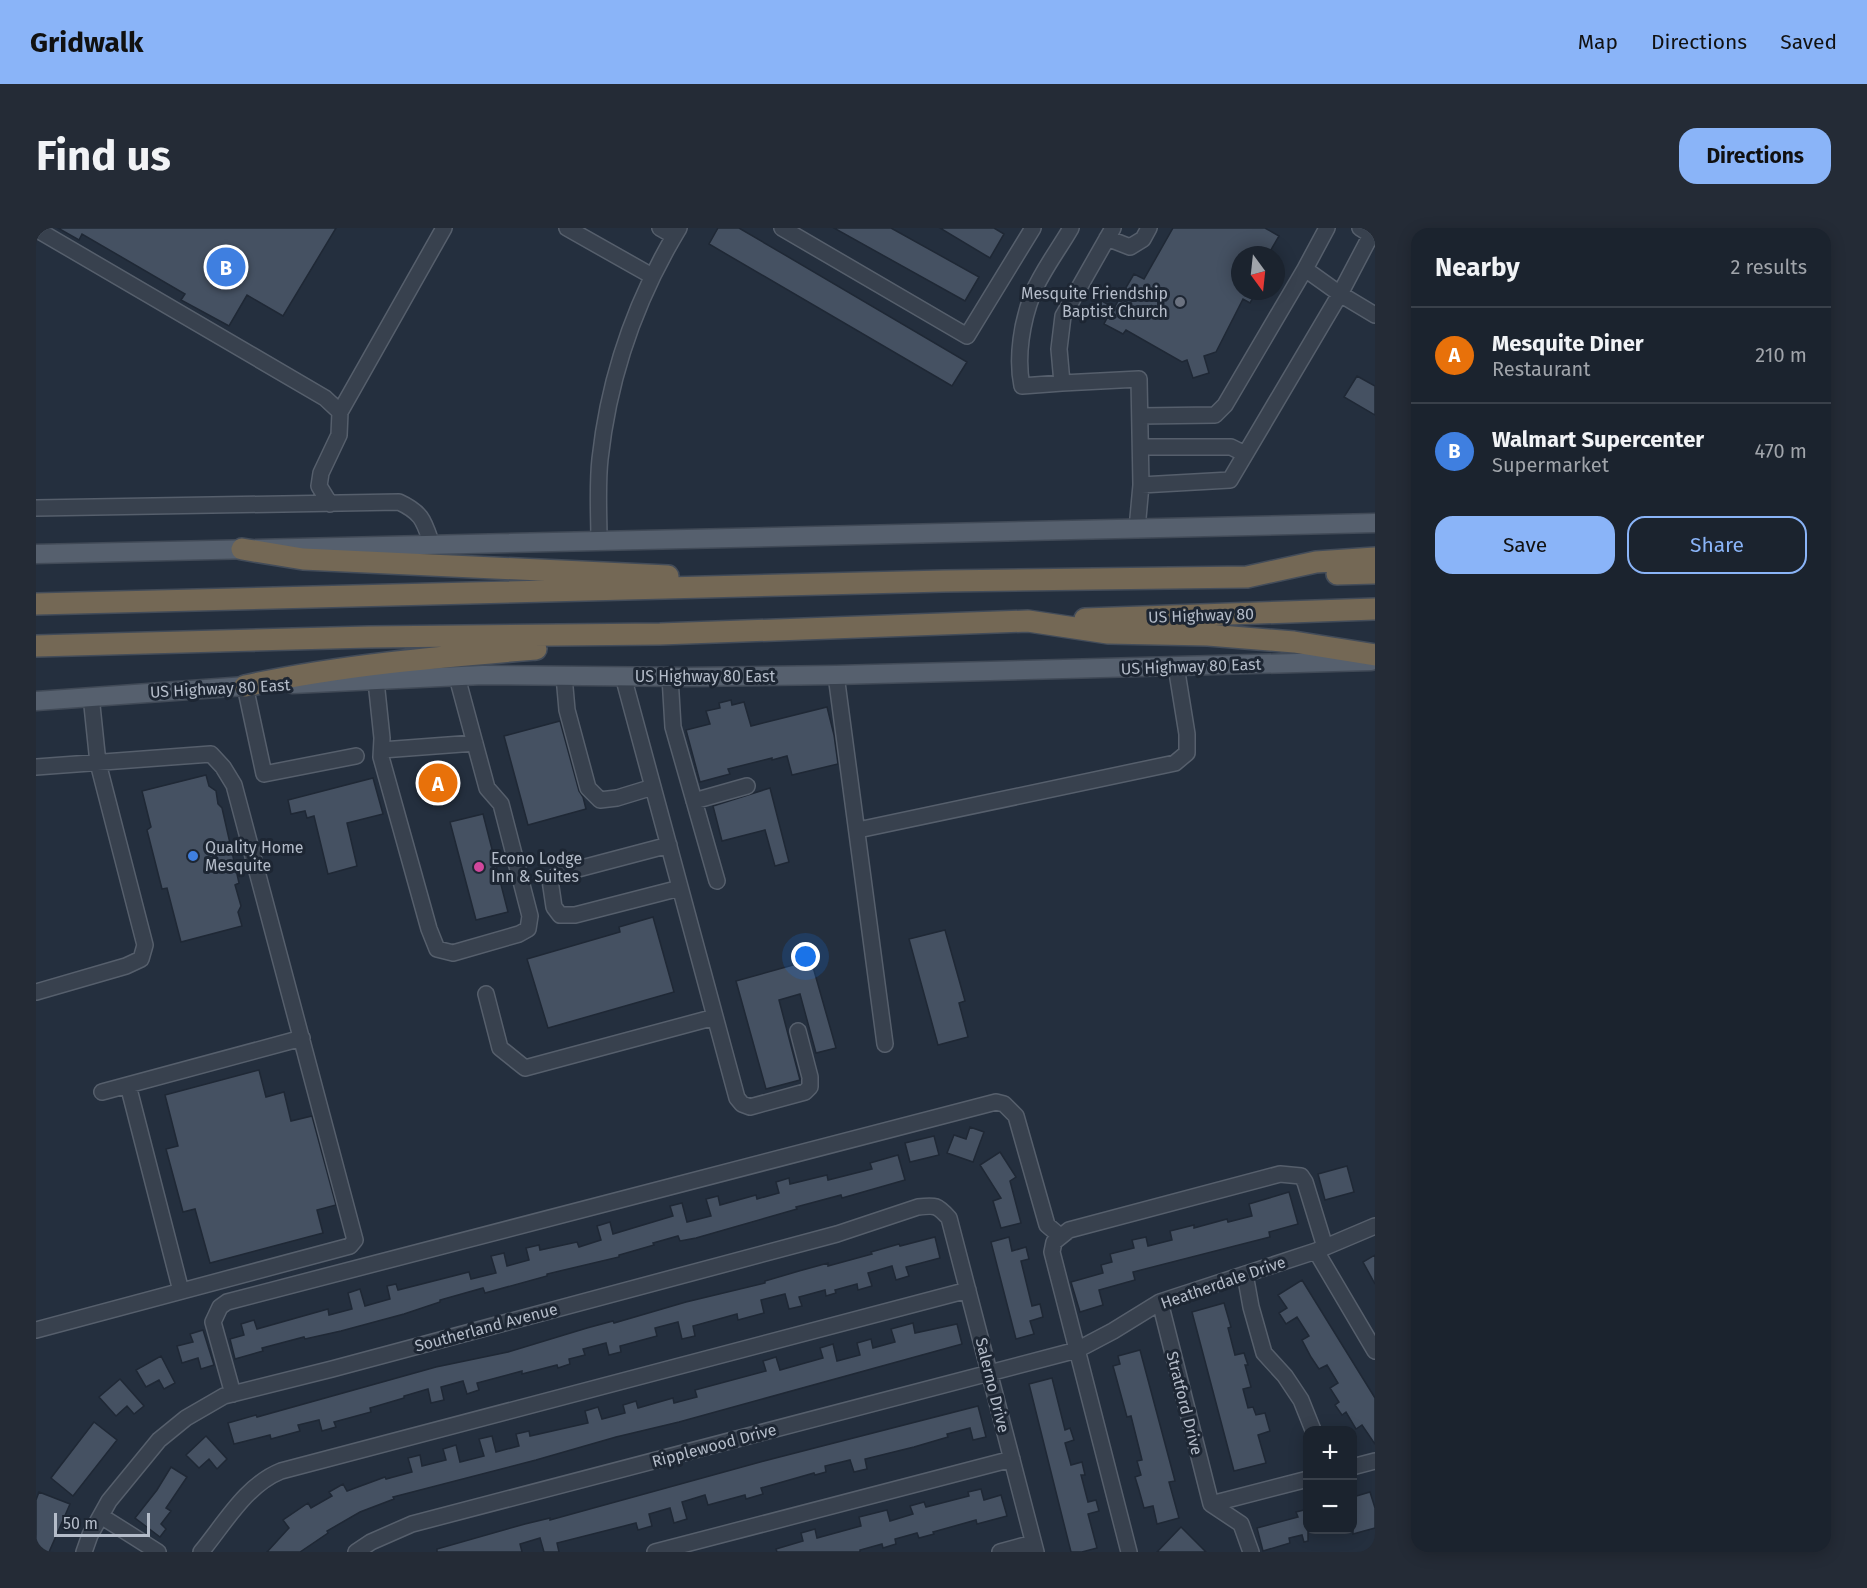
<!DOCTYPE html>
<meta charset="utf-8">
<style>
:root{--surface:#1b232e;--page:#242b36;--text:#f1f3f6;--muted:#a0a4aa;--line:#39404a;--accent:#8ab4f8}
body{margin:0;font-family:"Fira Sans",sans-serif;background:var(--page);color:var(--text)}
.controls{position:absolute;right:18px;bottom:18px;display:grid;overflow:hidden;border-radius:12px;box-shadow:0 3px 15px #0003}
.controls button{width:54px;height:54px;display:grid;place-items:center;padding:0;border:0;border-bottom:2px solid var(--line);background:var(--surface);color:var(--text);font:30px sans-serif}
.compass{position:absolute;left:1195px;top:18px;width:54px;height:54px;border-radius:50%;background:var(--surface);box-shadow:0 3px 15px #0003;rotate:165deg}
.scale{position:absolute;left:18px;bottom:15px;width:96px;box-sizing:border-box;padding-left:6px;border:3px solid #b4bcc9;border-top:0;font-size:16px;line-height:21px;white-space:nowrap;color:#b4bcc9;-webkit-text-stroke:4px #1d2633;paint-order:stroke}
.you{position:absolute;left:770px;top:729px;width:21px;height:21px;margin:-15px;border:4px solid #fff;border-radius:50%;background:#1a73e8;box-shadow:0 0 0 9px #1a73e833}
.badge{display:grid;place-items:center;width:39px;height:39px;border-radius:50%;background:var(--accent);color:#fff;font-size:20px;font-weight:700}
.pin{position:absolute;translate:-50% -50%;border:3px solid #fff;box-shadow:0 2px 6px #0006}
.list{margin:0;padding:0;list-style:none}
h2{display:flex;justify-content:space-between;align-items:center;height:78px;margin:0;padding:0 24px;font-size:26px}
h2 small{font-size:20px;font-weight:400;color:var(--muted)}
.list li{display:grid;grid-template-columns:39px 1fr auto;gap:18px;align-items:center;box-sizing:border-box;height:96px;padding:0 24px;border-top:2px solid var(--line)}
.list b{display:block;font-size:22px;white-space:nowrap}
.list p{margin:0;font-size:20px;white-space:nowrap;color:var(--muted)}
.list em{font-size:20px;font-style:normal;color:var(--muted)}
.actions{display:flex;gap:12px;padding:18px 24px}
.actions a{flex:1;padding:14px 0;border:2px solid var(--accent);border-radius:18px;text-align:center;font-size:21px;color:var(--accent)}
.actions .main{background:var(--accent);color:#111}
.map{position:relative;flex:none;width:1339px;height:1324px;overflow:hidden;border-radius:18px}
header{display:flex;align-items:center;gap:36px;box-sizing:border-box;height:84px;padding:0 30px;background:var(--accent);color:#111}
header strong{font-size:28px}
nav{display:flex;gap:33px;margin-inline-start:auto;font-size:21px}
.intro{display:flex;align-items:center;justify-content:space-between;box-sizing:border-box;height:144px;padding:0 36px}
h1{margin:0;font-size:42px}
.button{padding:15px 27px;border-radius:18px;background:var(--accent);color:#111;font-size:21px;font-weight:700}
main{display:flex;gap:36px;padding:0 36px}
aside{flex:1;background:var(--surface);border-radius:18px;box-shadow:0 3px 15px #0003}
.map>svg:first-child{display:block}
</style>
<header>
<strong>Gridwalk</strong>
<nav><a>Map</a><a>Directions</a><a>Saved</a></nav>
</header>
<div class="intro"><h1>Find us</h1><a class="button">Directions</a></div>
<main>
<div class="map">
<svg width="1339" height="1324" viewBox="0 0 1339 1324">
<rect width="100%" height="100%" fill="#242f3e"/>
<path fill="#455162" stroke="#1f2835" stroke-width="1.5" d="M22 0H300L247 88 211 67 193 98 145 72 149 66 46 6 43 12Z
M682 0H703L931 134 916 158 673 16Z
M798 0H855L943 49 929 73Z
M904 0H958L968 6 954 30Z
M1137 0H1229L1243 8 1232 27H1204V63H1221L1214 75 1207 71 1180 124 1168 128 1173 145 1157 150 1151 132 1146 134 1090 102 1087 106 1068 96 1072 88 1061 82 1066 73 1078 80 1098 46 1108 51Z
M1321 148 1339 158V187L1308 169Z
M695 472 696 477 708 474 715 498 791 479 798 507 802 536 756 547 751 528 736 532V530L692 541 694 546 664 554 650 502 674 496 670 483 684 480 683 475Z
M524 493 543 563 547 569 550 581 492 597 468 508Z
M416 545 417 563 388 565 387 546Z
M170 547 173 558 180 563 182 576 186 580 203 655 199 657 205 678 202 684 206 698 145 714 131 660 126 661 111 602 115 599 106 563Z
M337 550 347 586 311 595 321 638 292 646 278 588 271 590 269 583 255 586 252 572Z
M734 560 753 634 739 638 729 602 686 613 677 578Z
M447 586 472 684 440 692 414 594Z
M617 689 638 764 512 800 491 731 584 704 583 699Z
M909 702 929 773 923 775 932 809 902 817 873 711Z
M775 732 800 820 780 825 764 766 743 772 764 852 730 861 700 753Z
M223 842 230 869 248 864 255 893 276 888 300 977 281 982 287 1005 174 1035 159 981 147 984 130 921 142 918 129 867Z
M934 899 948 904 937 934 911 925 918 907 930 911Z
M898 908 903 927 874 934 869 915Z
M964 924 980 949 974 953 985 995 965 1000 957 973 965 970 944 937Z
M862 927 869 952 806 970 805 967 760 979 761 981 660 1010 644 1013 642 1008 617 1015 618 1017 583 1027V1029L511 1046V1048L449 1065 447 1060 404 1072V1074L368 1086 305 1103 269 1111 268 1109 226 1120 227 1123 199 1131 194 1111 208 1107 205 1096 218 1092 221 1101 292 1081 293 1087 316 1081 312 1065 324 1061 329 1078 354 1071 351 1058 360 1056 362 1062 433 1044 435 1051 460 1045 455 1028 468 1025 471 1038 493 1032 490 1020 503 1017 504 1022 541 1014 543 1019 565 1012 561 998 574 994 577 1006 637 988 634 978 646 975 651 994 675 988 670 971 682 968 684 977 720 967 721 971 743 965 740 954 753 950 754 956 791 947 792 952 836 941 834 935Z
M1311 938 1318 964 1289 972 1282 946Z
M1253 964 1262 996 1233 1004 1234 1009 1097 1044 1099 1052 1063 1062 1067 1077 1044 1084 1035 1054 1067 1045 1065 1037 1076 1034 1074 1026 1098 1020 1096 1012 1110 1009 1112 1018 1136 1012 1134 1003 1158 997V1000L1191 991 1192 994 1216 988 1213 976Z
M899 1009 904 1030 870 1039 873 1048 860 1052 856 1038 832 1045 836 1058 822 1062 821 1056 799 1062 800 1065 790 1068 789 1062 763 1069 766 1078 753 1081 749 1066 725 1072 728 1085 702 1092 701 1086 657 1098 659 1108 646 1111 642 1094 619 1100 621 1108 584 1118 585 1124 573 1127 570 1115 547 1121 549 1127 533 1131 534 1136 522 1140 521 1137 486 1146V1143L441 1155 443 1162 431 1166 427 1153 405 1159 408 1172 395 1175 392 1161 368 1168V1170L334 1180 335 1184 298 1194 300 1199 286 1203 283 1192 262 1197 264 1203 235 1211 234 1207 198 1216 192 1195 220 1187 221 1189 400 1139 472 1124 551 1100 577 1093 578 1095 650 1074 729 1055V1053L763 1043 792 1035V1038L836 1026 835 1024 863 1016 864 1018Z
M973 1009 976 1023 990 1019 993 1031 985 1033 996 1078 1004 1076 1007 1089 994 1093 998 1106 980 1111 955 1014Z
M1339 1027V1056L1327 1034Z
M1266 1052 1339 1170V1216L1326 1197 1320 1201 1310 1184 1306 1187 1299 1177 1303 1174 1294 1160 1302 1155 1291 1137 1283 1141 1275 1129 1266 1112 1273 1108 1261 1089 1250 1096 1243 1085 1251 1080 1242 1067Z
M1188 1075 1195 1099 1192 1100 1199 1127 1208 1125 1212 1137H1209L1215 1159 1207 1161 1212 1180 1217 1179 1220 1187 1229 1185 1234 1203 1222 1207 1230 1235 1198 1243 1156 1084Z
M877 1095 879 1105 921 1096 926 1116 643 1194 580 1209 500 1232 357 1269 358 1271 324 1284 291 1303 292 1305 264 1324H231L253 1300 247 1292 272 1275 275 1280 296 1268 293 1264 307 1256 311 1263 349 1249 350 1251 376 1244 372 1230 384 1227 386 1238 410 1232 407 1221 420 1217 424 1234 448 1228 443 1211 456 1208 460 1224 483 1218 480 1206 493 1203 494 1208 552 1195 549 1183 562 1179 566 1191 589 1185 587 1177 600 1173 602 1180 637 1170 638 1175 661 1169 659 1162 730 1143 727 1133 740 1129 744 1142 787 1130 784 1120 797 1116 801 1133 824 1127 821 1115 835 1111 837 1120 859 1114 855 1101Z
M167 1102 178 1137 165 1141 162 1130 146 1135 141 1118 157 1114 154 1106Z
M1104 1122 1139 1253 1133 1254 1143 1290 1121 1296 1117 1278 1108 1280 1103 1262 1099 1249 1105 1247 1101 1233 1106 1232 1095 1188 1091 1189 1077 1138 1084 1136 1082 1128Z
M125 1128 139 1155 128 1161 123 1152 110 1159 100 1142Z
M1016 1150 1029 1202 1034 1200 1038 1212 1029 1215 1035 1237 1046 1234 1049 1247H1045L1052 1274 1060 1272 1063 1283 1052 1286 1061 1320 1046 1324H1035L993 1156Z
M84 1151 108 1178 98 1186 91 1178 80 1188 63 1169Z
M942 1178 950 1209 937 1212 934 1200 911 1206 912 1209 878 1219 829 1231 831 1241 818 1244 814 1232 789 1238 790 1244 779 1247 778 1245 725 1260 727 1266 710 1271 709 1267 672 1277 669 1267 646 1274 651 1291 638 1295 634 1280 613 1286 616 1298 602 1302 600 1295 521 1315 523 1324H508L504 1310 484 1316 486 1324H401V1321L489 1296 514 1290V1292L728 1233Z
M58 1194 81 1212 37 1268 15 1250Z
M170 1208 191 1231 181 1241 173 1231 163 1240 150 1227Z
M135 1239 151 1249 130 1280 135 1283 125 1296 130 1301 124 1309 99 1290 121 1262Z
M945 1261 948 1272 965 1267 971 1288 941 1296 940 1292 897 1304 898 1306 883 1310 881 1305 859 1311 860 1316 847 1320 846 1316 824 1322V1324H741L740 1321 767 1313 765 1305 779 1301 781 1310 825 1298 823 1289 851 1282 854 1293 877 1286 874 1278 888 1274 890 1279 933 1268 932 1264Z
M3 1264 34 1276 13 1324H0V1272Z
M1334 1264 1339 1280V1300L1317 1306V1269Z
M1272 1281V1313L1268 1314 1266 1307 1253 1310 1254 1315 1227 1323 1221 1300 1262 1289 1260 1284Z
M1145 1299 1170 1324H1121Z"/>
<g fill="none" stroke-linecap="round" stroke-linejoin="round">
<g stroke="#565f6c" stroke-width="18">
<path id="minor" d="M531 0 616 48
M624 0 638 8
M746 0 931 108 997 0
M1077 0 1027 88 1023 121 1026 155 1103 151 1105 257
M1291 0 1269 41 1304 66 1335 7 1324 0
M0 1 289 170 304 184 303 207 285 245 283 258 294 276
M1071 10 1094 19 1107 11 1113 0
M1026 155 986 158C980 129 986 93 997 65 1006 43 1023 21 1035 0
M304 184 408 0
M1104 188 1179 187 1189 177 1269 41
M1105 219H1195L1209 226
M0 280 363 274C387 285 388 294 396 317
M1101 301 1105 257 1194 252 1304 66 1339 87
M563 314C563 287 561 258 564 231 573 148 600 71 643 0
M800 447 849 816
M528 448 531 482 552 560 564 572 581 570 617 559
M587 448 701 870 706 876 714 879 769 864 774 859V849L762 803
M634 449 637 499 681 653
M340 453 346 510 345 529 393 701 401 721 417 725 483 706 492 701 494 688 465 576 451 560 421 449
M209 458 228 546 320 528
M346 522 439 515
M0 539 175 526 187 539 198 557 319 1012 314 1018 0 1102
M658 573 711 558
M822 602 1139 535 1151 525V506L1140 438
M633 617 523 646 514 652 518 679 524 687H539L644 660
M0 764 90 738 105 731 109 717 62 535 55 468
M450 766 464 820 489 840 679 789
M92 857 145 1063
M66 864 266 810
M1280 1023 1339 1123
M1209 1046 1215 1079 1228 1125 1249 1148 1265 1172 1277 1202
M1124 1074 1175 1276
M197 1166 177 1094 184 1079 191 1074 960 874 968 876 980 888 1011 997 1024 1008
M1316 1239 1339 1233
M1175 1276 1272 1251
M1175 1276 1205 1296 1215 1324
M65 1288 122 1324
M48 1324 54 1307 73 1273 123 1212 150 1190 188 1168 296 1141 801 1006 882 979C900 977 901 977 913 990L1000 1324
M165 1324C189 1295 210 1257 245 1243L932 1062
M320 1324 335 1314 376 1296 1041 1122 1077 1103 1124 1074 1280 1023 1339 998
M619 1324 976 1231
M964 1324 997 1315
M1093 1324 1016 1024 1018 1014 1033 1002 1244 946 1265 948 1269 954 1289 1019"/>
</g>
<g stroke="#414a57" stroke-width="21">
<path id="major" d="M0 326 1339 295
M256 456 447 447 651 449 800 447 1335 433
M0 473 223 457"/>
</g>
<g stroke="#434c59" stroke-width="24">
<path id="highway" d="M206 321 267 331 632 348
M1301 346 1339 345
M0 376 908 353 1211 349 1280 334 1339 330
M1049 391 1339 381
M0 418 333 409 624 406 992 393 1072 405 1172 407 1258 414 1339 427
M209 458C304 437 403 429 500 421"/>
</g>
<use href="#minor" stroke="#38414e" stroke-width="15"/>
<use href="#major" stroke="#56606e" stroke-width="18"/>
<use href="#highway" stroke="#746855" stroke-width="21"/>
</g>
<circle fill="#6b7280" stroke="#1d2633" stroke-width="2" cx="1144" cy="74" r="6"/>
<circle fill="#3f7fe0" stroke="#1d2633" stroke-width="2" cx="157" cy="628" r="6"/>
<circle fill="#d1479c" stroke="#1d2633" stroke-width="2" cx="443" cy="639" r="6"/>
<g text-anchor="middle" stroke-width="6" stroke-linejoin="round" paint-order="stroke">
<g font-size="16" fill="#b4bcc9" stroke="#1d2633" text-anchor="start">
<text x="1132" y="71" text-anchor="end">Mesquite Friendship<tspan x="1132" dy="18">Baptist Church</tspan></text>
<text x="169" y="625">Quality Home<tspan x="169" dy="18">Mesquite</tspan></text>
<text x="455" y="636">Econo Lodge<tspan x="455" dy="18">Inn &amp; Suites</tspan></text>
</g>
<g font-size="16" fill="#b4bcc9" stroke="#1d2633">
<text transform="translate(1165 387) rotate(-2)" y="6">US Highway 80</text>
<text transform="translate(1155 438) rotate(-2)" y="6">US Highway 80 East</text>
<text x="669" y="454">US Highway 80 East</text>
<text transform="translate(184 460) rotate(-3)" y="6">US Highway 80 East</text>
<text transform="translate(1187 1054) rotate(-19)" y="6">Heatherdale Drive</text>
<text transform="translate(450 1099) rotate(-15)" y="6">Southerland Avenue</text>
<text transform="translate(957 1157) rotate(76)" y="6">Salerno Drive</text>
<text transform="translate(1149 1175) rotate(76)" y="6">Stratford Drive</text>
<text transform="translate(678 1217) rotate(-15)" y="6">Ripplewood Drive</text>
</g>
</g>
</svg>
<div class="controls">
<button>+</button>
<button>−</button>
</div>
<svg class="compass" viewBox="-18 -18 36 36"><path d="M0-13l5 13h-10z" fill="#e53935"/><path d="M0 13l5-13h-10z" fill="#a0a4aa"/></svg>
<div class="scale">50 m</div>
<div class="you"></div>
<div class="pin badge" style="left:402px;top:555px;background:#e8710a">A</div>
<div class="pin badge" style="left:190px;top:39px;background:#3f7fe0">B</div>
</div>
<aside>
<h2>Nearby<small>2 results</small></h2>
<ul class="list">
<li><span class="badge" style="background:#e8710a">A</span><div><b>Mesquite Diner</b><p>Restaurant</p></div><em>210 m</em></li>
<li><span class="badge" style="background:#3f7fe0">B</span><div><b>Walmart Supercenter</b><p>Supermarket</p></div><em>470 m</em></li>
</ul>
<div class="actions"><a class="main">Save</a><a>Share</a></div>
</aside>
</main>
